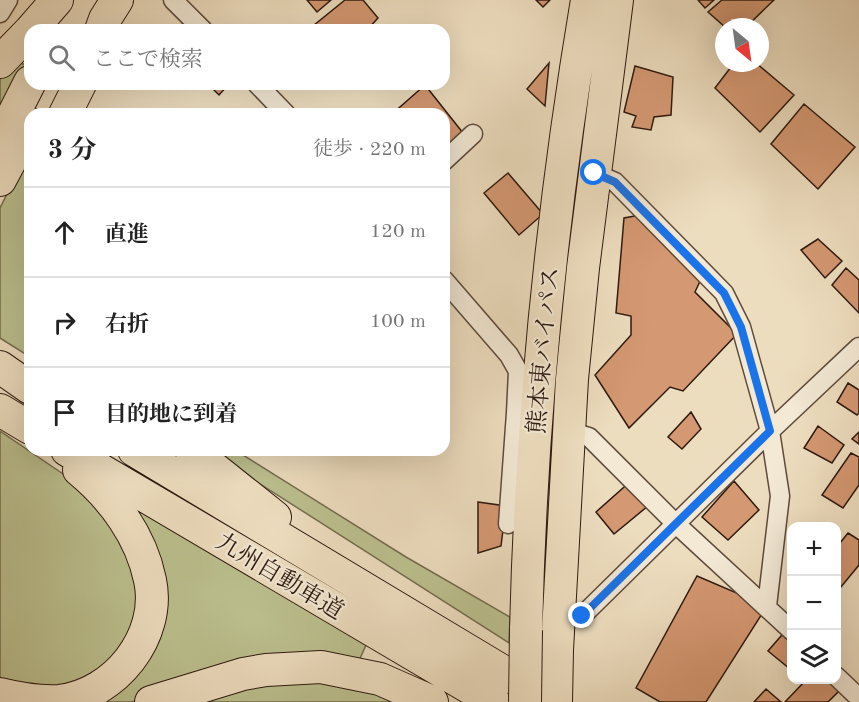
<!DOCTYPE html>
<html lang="ja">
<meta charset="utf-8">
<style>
:root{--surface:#fff;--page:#f2f2f2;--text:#222;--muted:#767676;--line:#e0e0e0}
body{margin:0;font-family:"Old Standard TT","Noto Serif JP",serif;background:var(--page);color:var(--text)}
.controls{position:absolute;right:18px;bottom:18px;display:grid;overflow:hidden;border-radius:12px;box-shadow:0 6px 24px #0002}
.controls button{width:54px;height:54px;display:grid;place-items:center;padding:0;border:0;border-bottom:2px solid var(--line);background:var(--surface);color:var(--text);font:30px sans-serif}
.compass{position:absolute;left:715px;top:18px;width:54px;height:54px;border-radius:50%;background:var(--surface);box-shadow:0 6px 24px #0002;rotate:151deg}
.stop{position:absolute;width:18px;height:18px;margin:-14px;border:4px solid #1a73e8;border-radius:50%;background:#fff}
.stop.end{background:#1a73e8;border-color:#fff;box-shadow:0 2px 6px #0008}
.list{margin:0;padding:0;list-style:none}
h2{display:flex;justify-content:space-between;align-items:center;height:78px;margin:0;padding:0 24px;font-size:26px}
h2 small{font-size:20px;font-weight:400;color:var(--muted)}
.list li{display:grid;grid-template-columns:39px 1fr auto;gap:18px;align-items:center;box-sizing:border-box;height:90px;padding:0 24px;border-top:2px solid var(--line)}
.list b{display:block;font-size:22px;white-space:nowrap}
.list em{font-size:20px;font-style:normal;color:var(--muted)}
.icon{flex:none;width:33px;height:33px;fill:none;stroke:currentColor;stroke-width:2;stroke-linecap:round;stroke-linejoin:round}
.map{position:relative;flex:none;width:859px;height:702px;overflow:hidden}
.search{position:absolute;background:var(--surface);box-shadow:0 6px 24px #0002;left:24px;top:24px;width:426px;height:66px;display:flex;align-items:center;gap:15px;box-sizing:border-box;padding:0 21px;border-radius:18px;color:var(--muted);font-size:22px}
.panel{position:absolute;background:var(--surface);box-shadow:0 6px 24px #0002;left:24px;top:108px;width:426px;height:348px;border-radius:18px}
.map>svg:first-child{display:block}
</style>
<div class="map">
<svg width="859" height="702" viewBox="0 0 859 702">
<rect width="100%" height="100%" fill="#edddbf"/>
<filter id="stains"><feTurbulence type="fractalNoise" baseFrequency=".00333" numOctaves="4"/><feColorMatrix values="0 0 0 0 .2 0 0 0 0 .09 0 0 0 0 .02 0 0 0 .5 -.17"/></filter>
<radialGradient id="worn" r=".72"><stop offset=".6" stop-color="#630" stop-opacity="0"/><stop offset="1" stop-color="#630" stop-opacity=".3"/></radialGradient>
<path fill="#bcc08f" stroke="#756c50" stroke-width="1.5" d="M18 62 28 66 0 117V77Z
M30 148V357L0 338V208Z
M0 431 72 480 92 497 137 570 139 610 120 656 75 687 0 685Z
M207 450H235L406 557 510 617 509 643Z
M118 491 366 645 358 663 130 702H92L153 642Z
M306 678 411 702H185L226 687Z"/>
<path fill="#d49872" stroke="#2e1910" stroke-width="1.5" d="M307 0H331L317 12Z
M345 0H363L378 18 367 30H308Z
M536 0H550L543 7Z
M698 0H714L705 8Z
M722 0H774L746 27H725L708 12Z
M191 18 203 30H174Z
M549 63 545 106 527 89Z
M734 63H756L794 95 760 132 715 88Z
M635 66 673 77 671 115 654 117 651 130 632 127 636 116 624 112Z
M208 84H229L219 95Z
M425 85 463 133 444 150V114H392Z
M804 104 855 147 818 189 771 144Z
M508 173 543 214 519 235 484 193Z
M640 215 702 277 695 292 737 334 683 391 670 387 629 428 595 375 631 335V316L616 313 624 218Z
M818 239 842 261 825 278 801 250Z
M846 268 859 280V313L832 285Z
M848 383 859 390V413L857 415 837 402Z
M691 412 701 429 682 449 668 437Z
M818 426 844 445 832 463 804 448Z
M859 432V444L852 439Z
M851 453 859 457V485L843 508 822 495Z
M632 480 654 501 614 534 596 512Z
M734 481 759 510 728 540 702 517Z
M478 502 506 506 501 546 478 553Z
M848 533 859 540V565L836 593V548Z
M697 576 767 606 706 702H660L636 688Z
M788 628 792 631 790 669 768 651Z
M806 680H830L842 688 828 702H785Z
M766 689 781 702H754Z"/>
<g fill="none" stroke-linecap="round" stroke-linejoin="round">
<g stroke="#5e4a3c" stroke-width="21">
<path id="street" d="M173 0 203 30
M0 13 8 0
M257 84 286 114
M444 161 473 134
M594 173 615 182 724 293 741 327 770 431 780 496 767 606
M444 280 509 355 518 371 516 413
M569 431 589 437 676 524 792 631
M508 524 516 413H526
M582 616 770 431 859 347
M836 676 859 698"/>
</g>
<g stroke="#2e1910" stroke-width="34">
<path id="highway" d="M31 30 57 0
M101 30 105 19 117 0
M0 62 30 31
M65 114 80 84
M0 141 30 82
M0 180 30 124
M0 367 30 388
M0 410 30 428
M67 450 494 702
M134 450 547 698
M191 450 275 517
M526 630C531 419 552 208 587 0
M0 694C20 699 38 702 59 701 115 695 162 636 150 580 141 536 113 498 79 470
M151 702 243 674 266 670 321 667 380 679 432 702
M556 702 557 650 572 379 583 268 617 0"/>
</g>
<use href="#street" stroke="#f3e9d5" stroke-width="18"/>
<use href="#highway" stroke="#edddbf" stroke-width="32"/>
<g stroke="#2e1910" stroke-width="34" stroke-linecap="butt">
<path id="highway-bridge" d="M525 702 526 630"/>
</g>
<use href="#highway-bridge" stroke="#edddbf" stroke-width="32"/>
</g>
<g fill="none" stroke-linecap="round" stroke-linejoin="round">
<path stroke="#1a73e8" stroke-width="8" d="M582 616 770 431 741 327 724 293 615 182 594 173"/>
</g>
<g text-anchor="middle" stroke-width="4.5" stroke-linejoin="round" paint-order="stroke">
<g font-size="24" fill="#2e1910" stroke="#f3e9d5">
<text transform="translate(543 350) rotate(-85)" y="8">熊本東バイパス</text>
<text transform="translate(280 576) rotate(31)" y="8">九州自動車道</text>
</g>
</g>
<rect width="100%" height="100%" filter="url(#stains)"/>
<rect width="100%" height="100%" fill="url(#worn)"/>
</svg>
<div class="controls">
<button>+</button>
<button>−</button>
<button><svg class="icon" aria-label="layers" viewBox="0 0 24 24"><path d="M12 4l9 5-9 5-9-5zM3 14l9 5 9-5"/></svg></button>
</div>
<svg class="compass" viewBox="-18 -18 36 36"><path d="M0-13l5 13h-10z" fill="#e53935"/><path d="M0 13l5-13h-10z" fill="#767676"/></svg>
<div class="stop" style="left:594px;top:173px"></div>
<div class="stop end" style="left:582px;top:616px"></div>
<div class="search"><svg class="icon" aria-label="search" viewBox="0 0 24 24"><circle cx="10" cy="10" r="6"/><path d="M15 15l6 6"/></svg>ここで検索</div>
<section class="panel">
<h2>3 分<small>徒歩 · 220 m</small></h2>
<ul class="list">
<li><svg class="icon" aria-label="ahead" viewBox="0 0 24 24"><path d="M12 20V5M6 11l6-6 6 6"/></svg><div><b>直進</b></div><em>120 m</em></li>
<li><svg class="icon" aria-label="right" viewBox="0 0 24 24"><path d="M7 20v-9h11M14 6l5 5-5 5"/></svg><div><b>右折</b></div><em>100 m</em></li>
<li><svg class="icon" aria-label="arrive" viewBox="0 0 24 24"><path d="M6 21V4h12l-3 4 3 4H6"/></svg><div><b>目的地に到着</b></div></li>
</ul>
</section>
</div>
